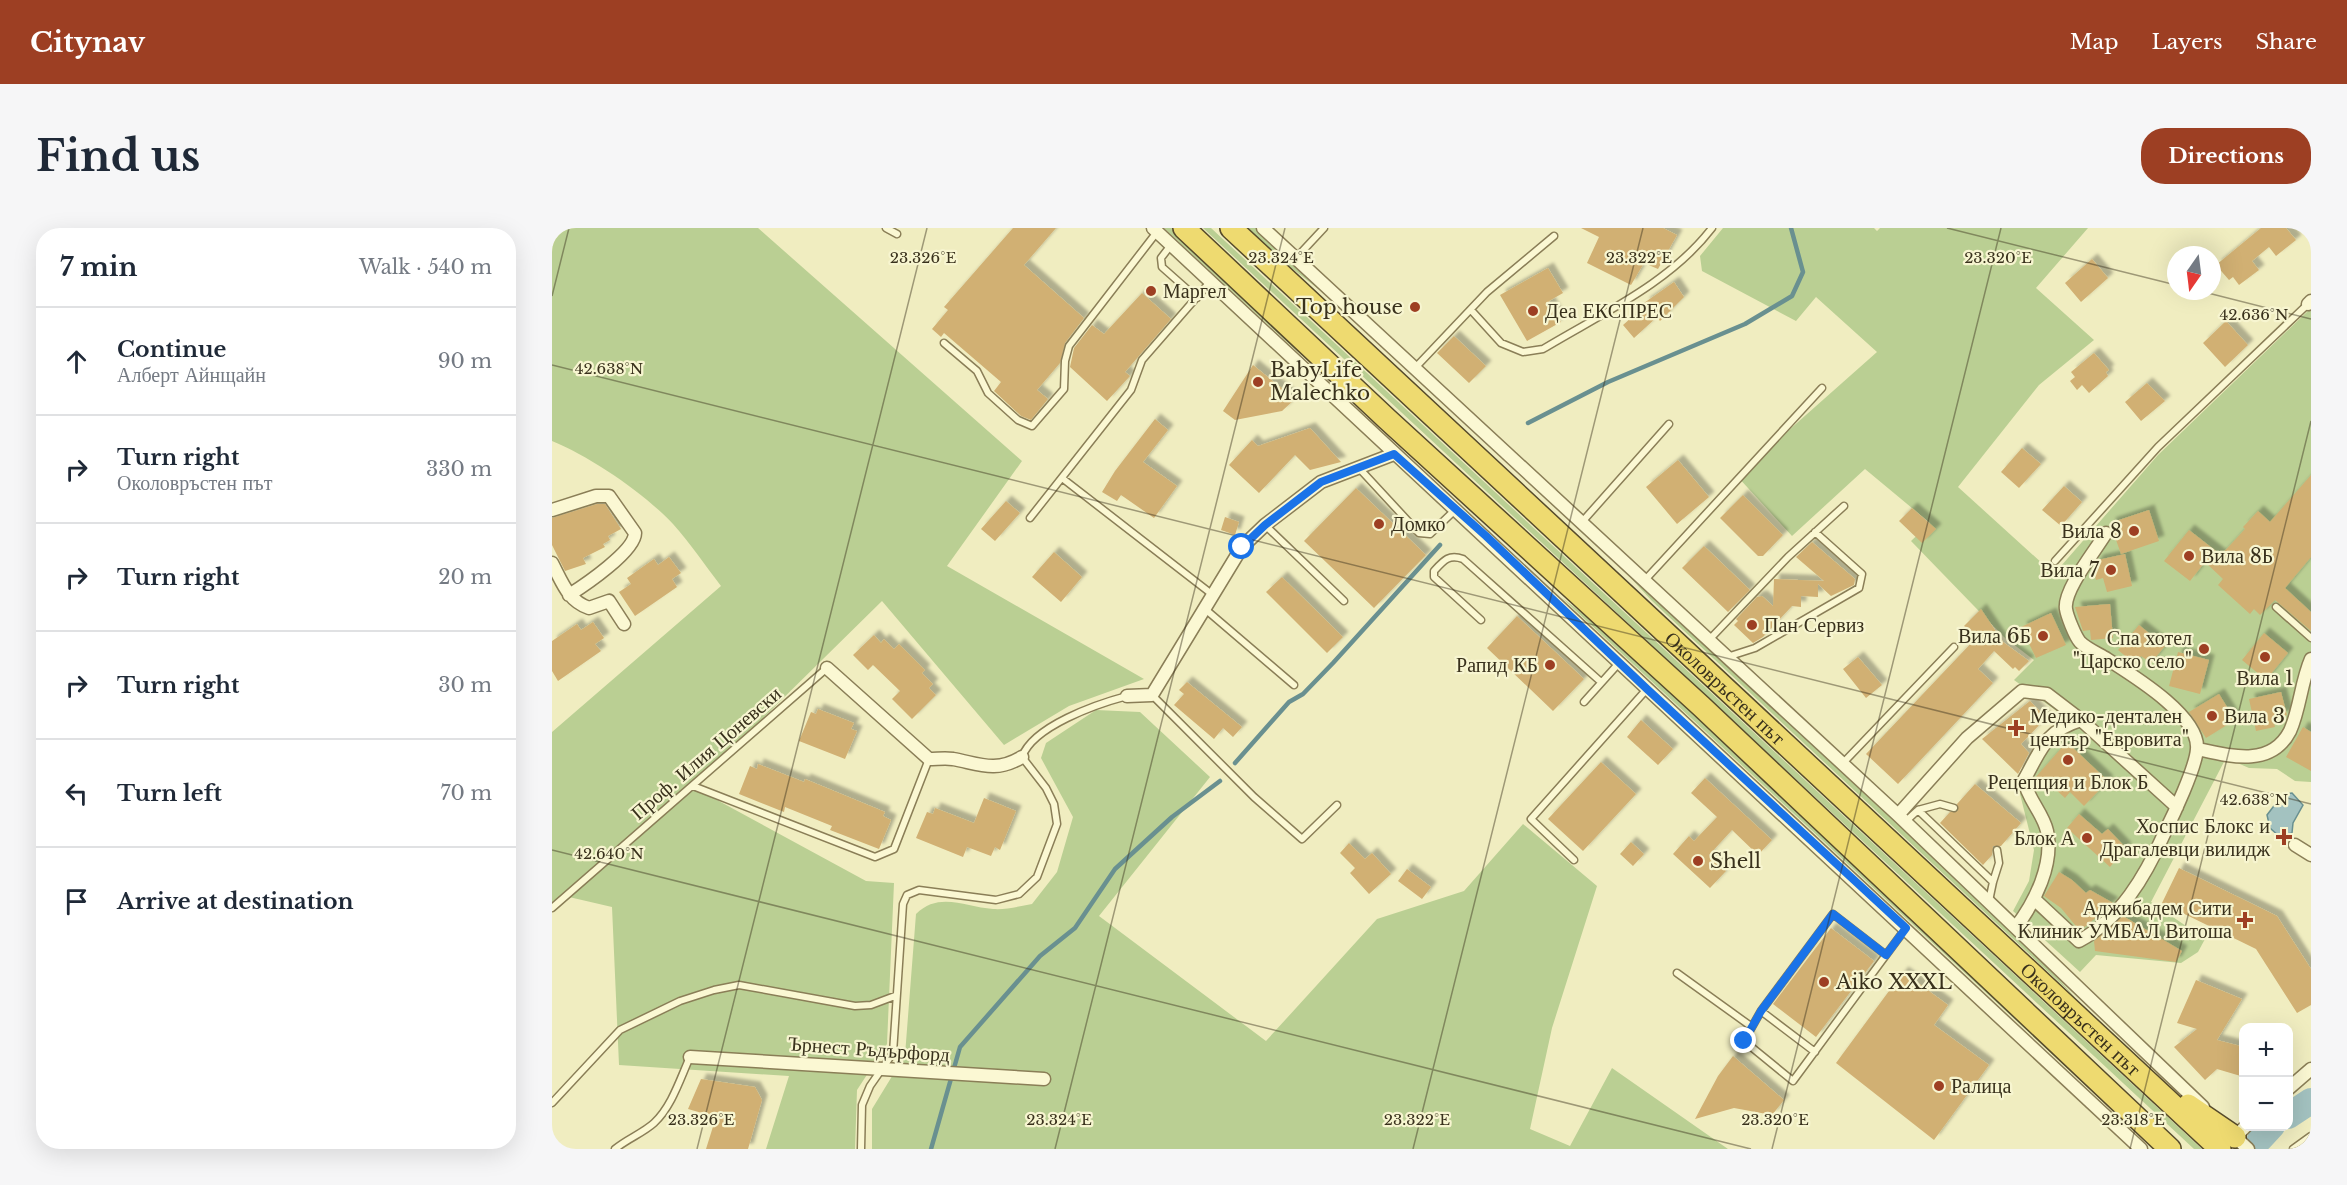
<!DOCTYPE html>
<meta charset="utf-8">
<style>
:root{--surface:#fff;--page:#f6f6f7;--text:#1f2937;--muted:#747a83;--line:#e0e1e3;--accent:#9d3f23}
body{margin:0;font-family:"Libre Baskerville",serif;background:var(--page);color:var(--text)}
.controls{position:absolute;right:18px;bottom:18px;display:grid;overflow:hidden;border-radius:12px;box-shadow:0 6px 24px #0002}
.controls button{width:54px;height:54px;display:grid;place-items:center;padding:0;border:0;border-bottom:2px solid var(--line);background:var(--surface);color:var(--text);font:30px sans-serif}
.compass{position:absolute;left:1615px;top:18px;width:54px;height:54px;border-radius:50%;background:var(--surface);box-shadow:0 6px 24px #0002;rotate:194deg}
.stop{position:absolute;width:18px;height:18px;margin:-14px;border:4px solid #1a73e8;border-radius:50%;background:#fff}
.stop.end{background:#1a73e8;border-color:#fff;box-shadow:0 2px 6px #0008}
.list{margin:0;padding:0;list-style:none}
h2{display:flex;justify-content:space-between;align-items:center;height:78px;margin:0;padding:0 24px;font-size:26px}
h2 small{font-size:20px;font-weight:400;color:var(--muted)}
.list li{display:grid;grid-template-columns:39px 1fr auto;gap:18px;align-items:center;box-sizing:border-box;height:108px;padding:0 24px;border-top:2px solid var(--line)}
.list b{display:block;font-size:22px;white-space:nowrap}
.list p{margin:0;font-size:20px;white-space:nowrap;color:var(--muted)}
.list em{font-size:20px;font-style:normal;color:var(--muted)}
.icon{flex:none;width:33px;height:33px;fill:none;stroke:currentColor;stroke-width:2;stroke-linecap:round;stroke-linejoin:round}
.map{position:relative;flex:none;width:1759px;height:921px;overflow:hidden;border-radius:24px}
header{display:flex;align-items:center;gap:36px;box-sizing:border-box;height:84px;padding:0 30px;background:var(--accent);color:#fff}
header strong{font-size:28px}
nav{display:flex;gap:33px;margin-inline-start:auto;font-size:21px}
.intro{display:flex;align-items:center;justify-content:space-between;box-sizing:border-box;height:144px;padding:0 36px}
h1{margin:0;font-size:42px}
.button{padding:15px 27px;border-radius:24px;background:var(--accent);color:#fff;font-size:21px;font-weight:700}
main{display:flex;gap:36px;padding:0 36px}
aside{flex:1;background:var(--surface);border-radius:24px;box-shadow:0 6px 24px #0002}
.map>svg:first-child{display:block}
</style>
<header>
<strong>Citynav</strong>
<nav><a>Map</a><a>Layers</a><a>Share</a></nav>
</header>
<div class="intro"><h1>Find us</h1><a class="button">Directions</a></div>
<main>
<aside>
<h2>7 min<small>Walk · 540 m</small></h2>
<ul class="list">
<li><svg class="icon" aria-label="ahead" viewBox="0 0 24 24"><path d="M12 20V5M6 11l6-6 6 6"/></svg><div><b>Continue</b><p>Алберт Айнщайн</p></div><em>90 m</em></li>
<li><svg class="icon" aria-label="right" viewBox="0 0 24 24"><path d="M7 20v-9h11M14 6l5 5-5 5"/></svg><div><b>Turn right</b><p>Околовръстен път</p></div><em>330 m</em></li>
<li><svg class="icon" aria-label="right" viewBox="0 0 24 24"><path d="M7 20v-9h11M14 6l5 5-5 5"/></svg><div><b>Turn right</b></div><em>20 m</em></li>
<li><svg class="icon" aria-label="right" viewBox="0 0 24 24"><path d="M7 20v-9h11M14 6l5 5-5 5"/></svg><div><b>Turn right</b></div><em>30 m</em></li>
<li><svg class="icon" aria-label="left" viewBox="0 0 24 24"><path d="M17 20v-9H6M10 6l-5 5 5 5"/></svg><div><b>Turn left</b></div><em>70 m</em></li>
<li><svg class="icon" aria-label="arrive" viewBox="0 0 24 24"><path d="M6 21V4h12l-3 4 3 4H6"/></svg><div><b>Arrive at destination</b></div></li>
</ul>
</aside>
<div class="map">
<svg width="1759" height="921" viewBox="0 0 1759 921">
<defs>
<filter id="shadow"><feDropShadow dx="5.5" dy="-5.5" stdDeviation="1.5" flood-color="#0004"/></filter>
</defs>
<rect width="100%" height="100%" fill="#f0edc0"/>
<path fill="#bacf93" d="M0 0H206L470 233 395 338 592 451 517 478 452 517 330 373 141 559 314 653 342 655 335 816 305 862 303 921H214L237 848 67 837 60 679 17 669 0 684V504L169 358C153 337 138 315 121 296 92 265 39 229 0 213Z
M612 0H620L696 71 750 128Z
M651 0H659L1650 921H1642Z
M695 0H704L788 78 737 38Z
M1171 0H1322L1325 3 1328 0H1536L1484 60 1542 112 1487 157 1406 259 1502 346 1606 227 1759 80V554L1743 553 1725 541 1697 540 1674 530 1599 674 1653 711 1646 724 1629 735 1544 727 1528 744 1461 683 1477 653 1482 622 1468 566 1470 550 1510 487 1462 452 1482 432 1452 409 1359 313 1378 295 1313 241 1240 308 1185 248 1325 124 1264 69 1244 93 1150 43 1148 28Z
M1052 321 1464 705 1523 769 1100 373Z
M1009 369 1063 410 1607 921H1602Z
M544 482 588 484 658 549 547 688 714 813 825 691 912 663 971 596 1045 658 1000 800 978 901 1018 918 1060 840 1176 921H320V881L353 827 364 686C387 663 414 679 441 681 454 682 468 678 480 676L505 644 521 589 489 530 494 515Z"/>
<path fill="#a3c2c0" stroke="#699090" stroke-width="1.5" d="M1740 565 1751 577 1741 595 1740 605 1727 608 1718 600 1715 587 1731 566Z"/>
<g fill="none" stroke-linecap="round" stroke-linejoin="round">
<path stroke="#699090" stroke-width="4.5" d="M976 195 1056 154 1193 96 1240 68 1251 44 1239 0
M683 535 737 474 751 466 781 435 888 317
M379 921 408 819 488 728 523 700 563 641 620 589 668 553"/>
<path stroke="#a3c2c0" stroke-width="26" d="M1736 888 1759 873
M1708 911 1720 898"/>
</g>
<path fill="#d1b073" filter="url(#shadow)" d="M461 0H504L472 37 532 90 513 115 508 135 485 162 496 171 479 192 469 188 442 163 449 154 392 105 389 109 380 101 396 82 392 79Z
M1029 0H1111L1125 7 1106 41 1092 35 1079 57 1035 35 1047 9Z
M1709 0H1734L1744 12 1724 28 1717 19 1700 33 1707 42 1687 57 1681 49 1677 52 1664 37Z
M1540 31 1556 50 1529 74 1513 55Z
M996 40 1011 65 997 73 1009 94 975 113 948 67Z
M1122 54 1132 69 1108 93 1105 89 1082 110 1071 97 1094 77 1092 75Z
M590 65 619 91 573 144 578 148 555 173 518 139 522 120 540 97 552 106Z
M1674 93 1696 117 1673 139 1651 115Z
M902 108 934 138 917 155 885 125Z
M1542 125 1557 142 1554 144 1556 148 1537 165 1530 157 1525 162 1518 153 1523 149 1519 144Z
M701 137 743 171 730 183 683 192 671 183Z
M1595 155 1613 173 1589 193 1573 174Z
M603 191 616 202 591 234 625 258 602 290 569 267 565 273 550 264 563 243Z
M758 200 789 234 758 242 743 227 707 265 677 237 700 212 706 218Z
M1470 220 1489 236 1467 260 1449 244Z
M1126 232 1157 269 1125 296 1094 259Z
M1759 247V329L1733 360 1759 384V403L1723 372 1708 387 1702 381 1698 386 1666 357 1671 351 1653 334 1638 353 1612 333 1637 302 1669 327 1693 301 1691 299 1706 283 1718 294Z
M1512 258 1530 274 1509 298 1490 282Z
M804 260 874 327 822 380 752 313Z
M1191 267 1231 307 1211 328H1206L1168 290Z
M454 273 468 285 443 313 429 301Z
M45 276H53L69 301 56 308 58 312 51 316 53 319 31 330 34 336 13 343 0 317V290Z
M1360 280 1384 301 1370 315 1347 293Z
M1597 282 1607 313 1569 326 1558 295Z
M673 289 687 294 683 307 669 302Z
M1260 314 1303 351 1302 357 1279 368 1266 356V369L1249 368V379L1240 378 1211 409 1201 415 1182 397 1186 393 1184 391 1205 369 1210 368 1221 378 1222 351 1272 353 1244 329Z
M1152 318 1198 362 1176 384 1130 340Z
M502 324 530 349 509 374 480 349Z
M1573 326 1580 358 1555 364 1551 350 1544 352 1541 340 1546 332Z
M117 329 129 345 120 351 125 359 83 388 67 364 79 356 75 350 102 331 106 337Z
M730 349 791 409 775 425 714 364Z
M1558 376 1561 410 1539 412 1538 402 1531 403 1523 379Z
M1429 381 1451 414 1477 433 1467 443 1463 439 1461 441 1442 423 1426 441 1441 455 1346 556 1314 526 1424 410 1412 398Z
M1499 385 1514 417 1484 430 1469 399Z
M965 388 1032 451 1001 483 935 420Z
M41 394 52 410 43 416 49 423 6 453 0 443V413L25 396 29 402Z
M1587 397 1613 418 1599 435 1589 428 1583 436 1566 422Z
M1712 405 1736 425 1714 452 1690 432Z
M322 407 329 415 332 411 342 421 347 416 373 442 370 445 381 456 377 460 384 467 360 491 340 471 348 463 321 437 316 442 301 427Z
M1626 424 1657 432 1648 466 1617 458Z
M1306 429 1330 457 1314 470 1291 441Z
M635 454 690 499 681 509 671 500 662 511 622 477 632 466 627 462Z
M1729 464 1735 487 1721 491 1723 499 1704 503 1697 471Z
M1667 466 1683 492 1654 510 1637 484Z
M1478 473 1494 490 1469 516 1477 525 1466 546 1430 511Z
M266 481 302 495 299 501 305 503 293 531 247 513 259 484 264 486Z
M1089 492 1121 521 1106 537 1075 509Z
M1751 499 1759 504V543L1734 529Z
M1513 516H1517L1556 553 1532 578 1518 564 1513 570 1500 558 1495 563 1482 551Z
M1049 534 1084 566 1031 623 996 591Z
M206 536 252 554 253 551 333 584 331 588 339 592 327 621 278 602 280 598 233 579 232 584 187 566 198 538 205 541Z
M1153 550 1220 612 1206 627 1180 602 1157 627 1174 643 1158 660 1121 626 1137 608 1142 613 1165 589 1139 565Z
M1423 556 1469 595 1449 618H1441L1440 627 1431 637 1388 595 1398 584 1406 583 1405 576Z
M432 570 464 583 448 622 443 619 439 628 415 619 411 629 364 610 375 584 381 586 383 580 422 595Z
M1527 586 1550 606 1556 601 1574 620 1558 639 1515 600Z
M1079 614 1092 626 1081 638 1068 626Z
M797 615 813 631 820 625 839 646 817 666 798 645 803 640 788 625Z
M1627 640 1725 688 1759 741V777L1745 785 1704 721 1610 675Z
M855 641 879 659 870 671 846 653Z
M1507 644 1520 652 1534 665 1538 662 1561 675 1528 703 1509 680 1492 668Z
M1571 688 1630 723 1624 734 1543 723 1542 713Z
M1279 700 1322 733 1264 809 1221 776Z
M1351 744 1396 777 1382 797 1437 837 1382 912 1284 835Z
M1644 752 1690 771 1665 812 1692 819V849L1665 841 1653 852 1622 819 1645 801 1625 795Z
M1181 828 1232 872 1220 887 1182 880 1143 891 1166 848Z
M149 851 203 859 210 872 196 921H154L164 889 136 881Z"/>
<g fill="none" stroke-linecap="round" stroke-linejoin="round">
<g stroke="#8a7e57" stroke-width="9">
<path id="service" d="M334 0 345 6
M619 17 609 30 610 39 645 70
M744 30 772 0
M919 82 949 115 971 124 991 121C1049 86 1118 55 1160 0
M392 115 425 143 436 165 466 192 480 198 512 161 513 133 517 118 605 4
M863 140 935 64 1002 8
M806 239 867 305 878 306 904 281
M510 250 661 367
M478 290 579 162 590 132 658 54
M1030 294 1117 196
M713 297 792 373
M1503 333 1606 219 1756 76
M1093 352 1270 160
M1724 379 1759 410
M653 381 742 457
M929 392 882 349V343C892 332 897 326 911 331L1049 454
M1157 412 1236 329 1292 278
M1175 429 1203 420 1307 360 1310 346 1263 304
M600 467 702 569 750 611 785 577
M1032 474 1067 435
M1291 535 1402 419
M141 558 323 629 342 621 377 531
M1366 582 1388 576 1402 580
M1353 594 1366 582 1441 654 1437 673
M1022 632 979 591 1095 461
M1441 654 1447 635 1445 622
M0 680 275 440
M1125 745 1200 799
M1209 783 1281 686 1334 727 1354 700
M1263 824 1209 783 1192 813 1241 853 1334 727
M0 875 68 802 128 773 162 762 187 757 303 778 319 777 343 768
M63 921C75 911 91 905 102 895 120 878 128 851 138 829
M309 921 310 877 318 858 341 825 351 676 355 667 367 662 444 672 467 666 485 649 505 596 502 576 494 560 470 529C481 498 545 476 575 468
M1741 921 1759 908"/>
</g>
<g stroke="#8a7e57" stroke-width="15">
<path id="minor" d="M601 0 1589 921
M711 0 1346 587 1651 879
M1756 76 1759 73
M0 282 44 268H57L83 305C83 323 33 357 17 367
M0 335C10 354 16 373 37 380L57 373 72 396
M275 440 377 531C385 531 394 530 401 531 428 536 443 545 470 529
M575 468 600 467 690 319 713 297 769 254 842 226
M1646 521C1677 528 1719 540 1738 503 1748 481 1749 454 1759 431
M1346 587 1415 510 1470 463 1495 466 1529 492 1625 579
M1743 617 1759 627
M1482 671 1527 713C1568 691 1593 649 1612 606 1621 588 1644 539 1645 521 1648 488 1580 447 1555 431 1547 426 1535 421 1528 414 1523 408 1515 388 1514 381 1511 362 1544 322 1554 305
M1464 699C1483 674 1502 636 1495 603 1491 585 1475 570 1472 552 1489 522 1493 503 1529 492
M138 829 492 851
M1736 861 1759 841
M1679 905 1696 921
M1683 909 1694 898"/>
</g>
<g stroke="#574b2b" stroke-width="24">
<g id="trunk">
<path d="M632 0 835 191 1149 478 1618 921"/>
<path id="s1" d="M679 0 1668 921"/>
<path d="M1636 877 1683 909"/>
</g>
</g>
<use href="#service" stroke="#fbf8d3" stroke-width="6"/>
<use href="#minor" stroke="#fbf8d3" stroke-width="12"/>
<use href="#trunk" stroke="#eeda70" stroke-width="21"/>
</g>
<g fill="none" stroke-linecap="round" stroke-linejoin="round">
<path stroke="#1a73e8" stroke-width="8" d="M690 319 713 297 769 254 842 226 934 308 1095 461 1354 700 1334 727 1281 686 1209 783 1192 813"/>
</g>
<path fill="none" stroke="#39311c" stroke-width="1.5" stroke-opacity="0.45" d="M1395 0 1624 57M1648 63 1759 91M0 68 17 0M0 137 1759 576M0 622 1199 921M145 921 375 0M503 921 733 0M861 921 1091 0M1220 921 1449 0M1578 921 1759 193"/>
<g fill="#9d3f23" stroke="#f7f5d0" stroke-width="2">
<circle cx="599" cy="63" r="6"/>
<circle cx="863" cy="79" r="6"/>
<circle cx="981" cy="83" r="6"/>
<circle cx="706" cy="154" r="6"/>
<circle cx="827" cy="296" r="6"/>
<circle cx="1582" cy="303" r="6"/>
<circle cx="1637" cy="328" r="6"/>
<circle cx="1559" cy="342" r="6"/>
<circle cx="1200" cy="397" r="6"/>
<circle cx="1491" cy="408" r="6"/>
<circle cx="1652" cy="421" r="6"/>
<circle cx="1713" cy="429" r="6"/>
<circle cx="998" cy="437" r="6"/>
<circle cx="1660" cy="488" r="6"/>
<path d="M1461 491h6v6h6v6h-6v6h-6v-6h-6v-6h6z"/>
<circle cx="1516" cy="532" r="6"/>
<path d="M1729 600h6v6h6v6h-6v6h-6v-6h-6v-6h6z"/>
<circle cx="1535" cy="610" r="6"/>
<circle cx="1146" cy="633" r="6"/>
<path d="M1690 683h6v6h6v6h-6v6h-6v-6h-6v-6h6z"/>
<circle cx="1272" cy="754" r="6"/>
<circle cx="1387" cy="858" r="6"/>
</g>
<g text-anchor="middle" stroke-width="4.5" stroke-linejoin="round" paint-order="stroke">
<g font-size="20" fill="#39311c" stroke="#f7f5d0" text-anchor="start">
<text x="611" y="70">Маргел</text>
<text x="851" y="86" text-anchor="end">Top house</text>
<text x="993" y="90">Деа ЕКСПРЕС</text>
<text x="718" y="149">BabyLife<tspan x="718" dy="23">Malechko</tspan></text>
<text x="839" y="303">Домко</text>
<text x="1570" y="310" text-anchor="end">Вила 8</text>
<text x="1649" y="335">Вила 8Б</text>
<text x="1547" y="349" text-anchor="end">Вила 7</text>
<text x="1212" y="404">Пан Сервиз</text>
<text x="1479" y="415" text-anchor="end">Вила 6Б</text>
<text x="1640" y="417" text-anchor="end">Спа хотел<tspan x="1640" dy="23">"Царско село"</tspan></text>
<text x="986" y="444" text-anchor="end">Рапид КБ</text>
<text x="1713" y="457" text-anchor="middle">Вила 1</text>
<text x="1478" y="495">Медико-дентален<tspan x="1478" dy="23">център "Евровита"</tspan></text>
<text x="1672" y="495">Вила 3</text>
<text x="1516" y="561" text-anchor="middle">Рецепция и Блок Б</text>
<text x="1718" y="605" text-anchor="end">Хоспис Блокс и<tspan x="1718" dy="23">Драгалевци вилидж</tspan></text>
<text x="1523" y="617" text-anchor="end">Блок А</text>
<text x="1158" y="640">Shell</text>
<text x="1680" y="687" text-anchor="end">Аджибадем Сити<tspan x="1680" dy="23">Клиник УМБАЛ Витоша</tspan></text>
<text x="1284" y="761">Aiko XXXL</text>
<text x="1399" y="865">Ралица</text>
</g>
<g font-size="20" fill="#39311c" stroke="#f7f5d0">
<text dy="7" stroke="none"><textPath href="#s1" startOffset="675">Околовръстен път</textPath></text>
<text transform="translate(154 525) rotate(-41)" y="7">Проф. Илия Цоневски</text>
<text dy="7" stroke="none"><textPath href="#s1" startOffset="1161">Околовръстен път</textPath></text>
<text transform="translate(317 821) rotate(4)" y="7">Ърнест Ръдърфорд</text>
</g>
</g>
<g font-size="15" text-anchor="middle" fill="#39311c" stroke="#f7f5d0" stroke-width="4.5" stroke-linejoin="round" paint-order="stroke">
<text x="371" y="35">23.326°E</text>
<text x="729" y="35">23.324°E</text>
<text x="1087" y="35">23.322°E</text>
<text x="1446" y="35">23.320°E</text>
<text x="1702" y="92">42.636°N</text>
<text x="57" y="146">42.638°N</text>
<text x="1702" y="577">42.638°N</text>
<text x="57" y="631">42.640°N</text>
<text x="149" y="897">23.326°E</text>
<text x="507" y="897">23.324°E</text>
<text x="865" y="897">23.322°E</text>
<text x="1223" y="897">23.320°E</text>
<text x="1581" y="897">23.318°E</text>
</g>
</svg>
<div class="controls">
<button>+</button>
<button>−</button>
</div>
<svg class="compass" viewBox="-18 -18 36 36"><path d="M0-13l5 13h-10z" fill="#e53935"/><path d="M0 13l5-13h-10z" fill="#747a83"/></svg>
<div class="stop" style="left:690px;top:319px"></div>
<div class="stop end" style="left:1192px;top:813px"></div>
</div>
</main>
